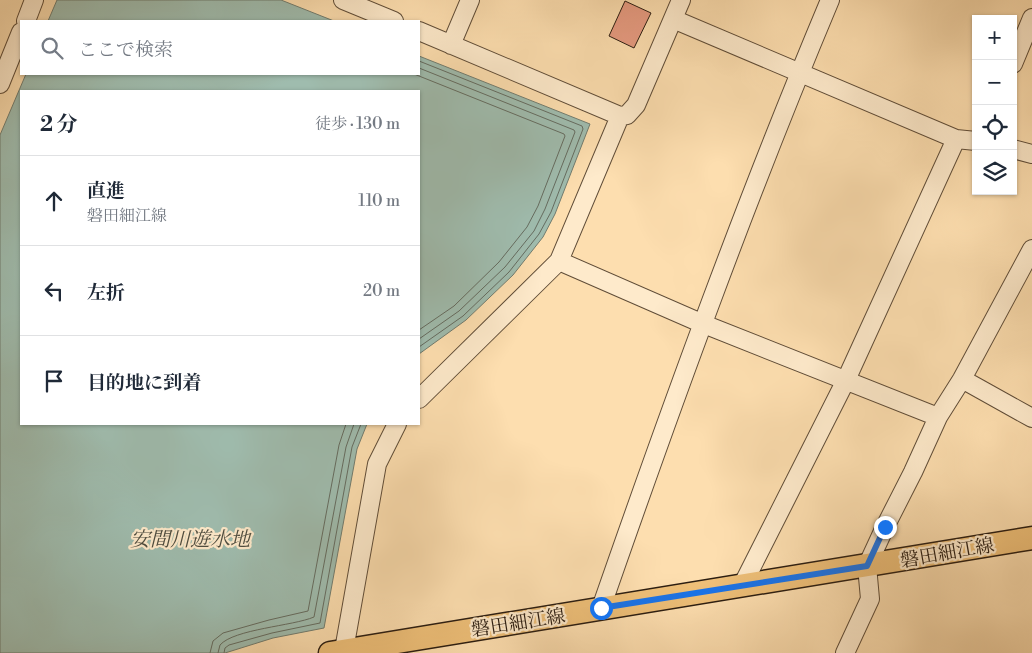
<!DOCTYPE html>
<html lang="ja">
<meta charset="utf-8">
<style>
:root{--surface:#fff;--page:#f6f6f7;--text:#1f2937;--muted:#747a83;--line:#e0e1e3}
body{margin:0;font-family:"Libre Bodoni","Noto Serif JP",serif;background:var(--page);color:var(--text)}
.controls{position:absolute;right:15px;top:15px;display:grid;overflow:hidden;border-radius:0px;box-shadow:0 1px 4px #0004}
.controls button{width:45px;height:45px;display:grid;place-items:center;padding:0;border:0;border-bottom:1px solid var(--line);background:var(--surface);color:var(--text);font:25px sans-serif}
.stop{position:absolute;width:15px;height:15px;margin:-11px;border:4px solid #1a73e8;border-radius:50%;background:#fff}
.stop.end{background:#1a73e8;border-color:#fff;box-shadow:0 1px 5px #0008}
.list{margin:0;padding:0;list-style:none}
h2{display:flex;justify-content:space-between;align-items:center;height:65px;margin:0;padding:0 20px;font-size:21px}
h2 small{font-size:16px;font-weight:400;color:var(--muted)}
.list li{display:grid;grid-template-columns:32px 1fr auto;gap:15px;align-items:center;box-sizing:border-box;height:90px;padding:0 20px;border-top:1px solid var(--line)}
.list b{display:block;font-size:19px;white-space:nowrap}
.list p{margin:0;font-size:16px;white-space:nowrap;color:var(--muted)}
.list em{font-size:16px;font-style:normal;color:var(--muted)}
.icon{flex:none;width:28px;height:28px;fill:none;stroke:currentColor;stroke-width:2;stroke-linecap:round;stroke-linejoin:round}
.map{position:relative;flex:none;width:1032px;height:653px;overflow:hidden}
.search{position:absolute;background:var(--surface);box-shadow:0 1px 4px #0004;left:20px;top:20px;width:400px;height:55px;display:flex;align-items:center;gap:12px;box-sizing:border-box;padding:0 18px;border-radius:0px;color:var(--muted);font-size:19px}
.panel{position:absolute;background:var(--surface);box-shadow:0 1px 4px #0004;left:20px;top:90px;width:400px;height:335px;border-radius:0px}
.map>svg:first-child{display:block}
</style>
<div class="map">
<svg width="1032" height="653" viewBox="0 0 1032 653">
<rect width="100%" height="100%" fill="#fddeaf"/>
<filter id="stains"><feTurbulence type="fractalNoise" baseFrequency=".004" numOctaves="4"/><feColorMatrix values="0 0 0 0 .2 0 0 0 0 .09 0 0 0 0 .02 0 0 0 .5 -.17"/></filter>
<radialGradient id="worn" r=".72"><stop offset=".6" stop-color="#630" stop-opacity="0"/><stop offset="1" stop-color="#630" stop-opacity=".3"/></radialGradient>
<path fill="#9fbcae" stroke="#717c6f" d="M57 0H281L334 21H48Z
M419 56 590 124 555 214 543 237 513 275 466 320 419 354V91H21V424H367L357 449 324 628 273 638 225 653H0V135L26 74H419Z"/>
<g fill="none" stroke-linecap="round" stroke-linejoin="round">
<path stroke="#656c60" stroke-width="1" d="M419 61 582 126 583 129 551 212 539 234 509 272 463 316 419 347
M419 68 574 130 575 132 545 209 534 231 505 267 459 311 419 339
M414 74 564 134 565 136 538 206 527 227 499 262 454 306 419 330
M210 653 213 641 223 633 269 620 308 611 339 445 346 424
M218 653 220 645C234 629 293 626 314 617L346 447 354 424
M224 653 225 648 229 645 272 633 320 623 352 447 361 424"/>
</g>
<path fill="#e69a80" stroke="#2b1d11" d="M625 1 651 13 634 48 609 36Z"/>
<g fill="none" stroke-linecap="round" stroke-linejoin="round">
<g stroke="#604d38" stroke-width="20">
<path id="minor" d="M343 0 394 21
M673 19 956 139 976 141
M26 21 34 0
M419 31 620 116
M451 45 470 0
M1013 64 1032 18
M0 84 21 32
M1013 149 1032 154
M559 261 701 323 938 417
M962 379 1032 418
M419 399 559 261 620 116 627 115 636 105 681 0
M742 586 846 380 956 139
M601 608C672 404 746 200 830 0
M344 650 377 464 397 424
M845 653 870 599 867 566 885 527 913 472 938 417 962 379 1032 249"/>
</g>
<g stroke="#2b1d11" stroke-width="25">
<path id="major" d="M330 653 1032 538"/>
</g>
<use href="#minor" stroke="#feeacb" stroke-width="18"/>
<use href="#major" stroke="#eebf78" stroke-width="22"/>
</g>
<g fill="none" stroke-linecap="round" stroke-linejoin="round">
<path stroke="#1a73e8" stroke-width="6" d="M601 608 867 566 885 527"/>
</g>
<g text-anchor="middle" stroke-width="4.5" stroke-linejoin="round" paint-order="stroke">
<g font-size="19" fill="#2b1d11" stroke="#feeacb">
<text transform="translate(947 552) rotate(-10)" y="7">磐田細江線</text>
<text transform="translate(518 622) rotate(-9)" y="7">磐田細江線</text>
</g>
<g font-size="20" font-style="italic" fill="#4e4d40" stroke="#feeacb">
<text x="190" y="546">安間川遊水地</text>
</g>
</g>
<rect width="100%" height="100%" filter="url(#stains)"/>
<rect width="100%" height="100%" fill="url(#worn)"/>
</svg>
<div class="controls">
<button>+</button>
<button>−</button>
<button><svg class="icon" aria-label="locate" viewBox="0 0 24 24"><circle cx="12" cy="12" r="6"/><path d="M12 2v4M12 18v4M2 12h4M18 12h4"/></svg></button>
<button><svg class="icon" aria-label="layers" viewBox="0 0 24 24"><path d="M12 4l9 5-9 5-9-5zM3 14l9 5 9-5"/></svg></button>
</div>
<div class="stop" style="left:601px;top:608px"></div>
<div class="stop end" style="left:885px;top:527px"></div>
<div class="search"><svg class="icon" aria-label="search" viewBox="0 0 24 24"><circle cx="10" cy="10" r="6"/><path d="M15 15l6 6"/></svg>ここで検索</div>
<section class="panel">
<h2>2 分<small>徒歩 · 130 m</small></h2>
<ul class="list">
<li><svg class="icon" aria-label="ahead" viewBox="0 0 24 24"><path d="M12 20V5M6 11l6-6 6 6"/></svg><div><b>直進</b><p>磐田細江線</p></div><em>110 m</em></li>
<li><svg class="icon" aria-label="left" viewBox="0 0 24 24"><path d="M17 20v-9H6M10 6l-5 5 5 5"/></svg><div><b>左折</b></div><em>20 m</em></li>
<li><svg class="icon" aria-label="arrive" viewBox="0 0 24 24"><path d="M6 21V4h12l-3 4 3 4H6"/></svg><div><b>目的地に到着</b></div></li>
</ul>
</section>
</div>
